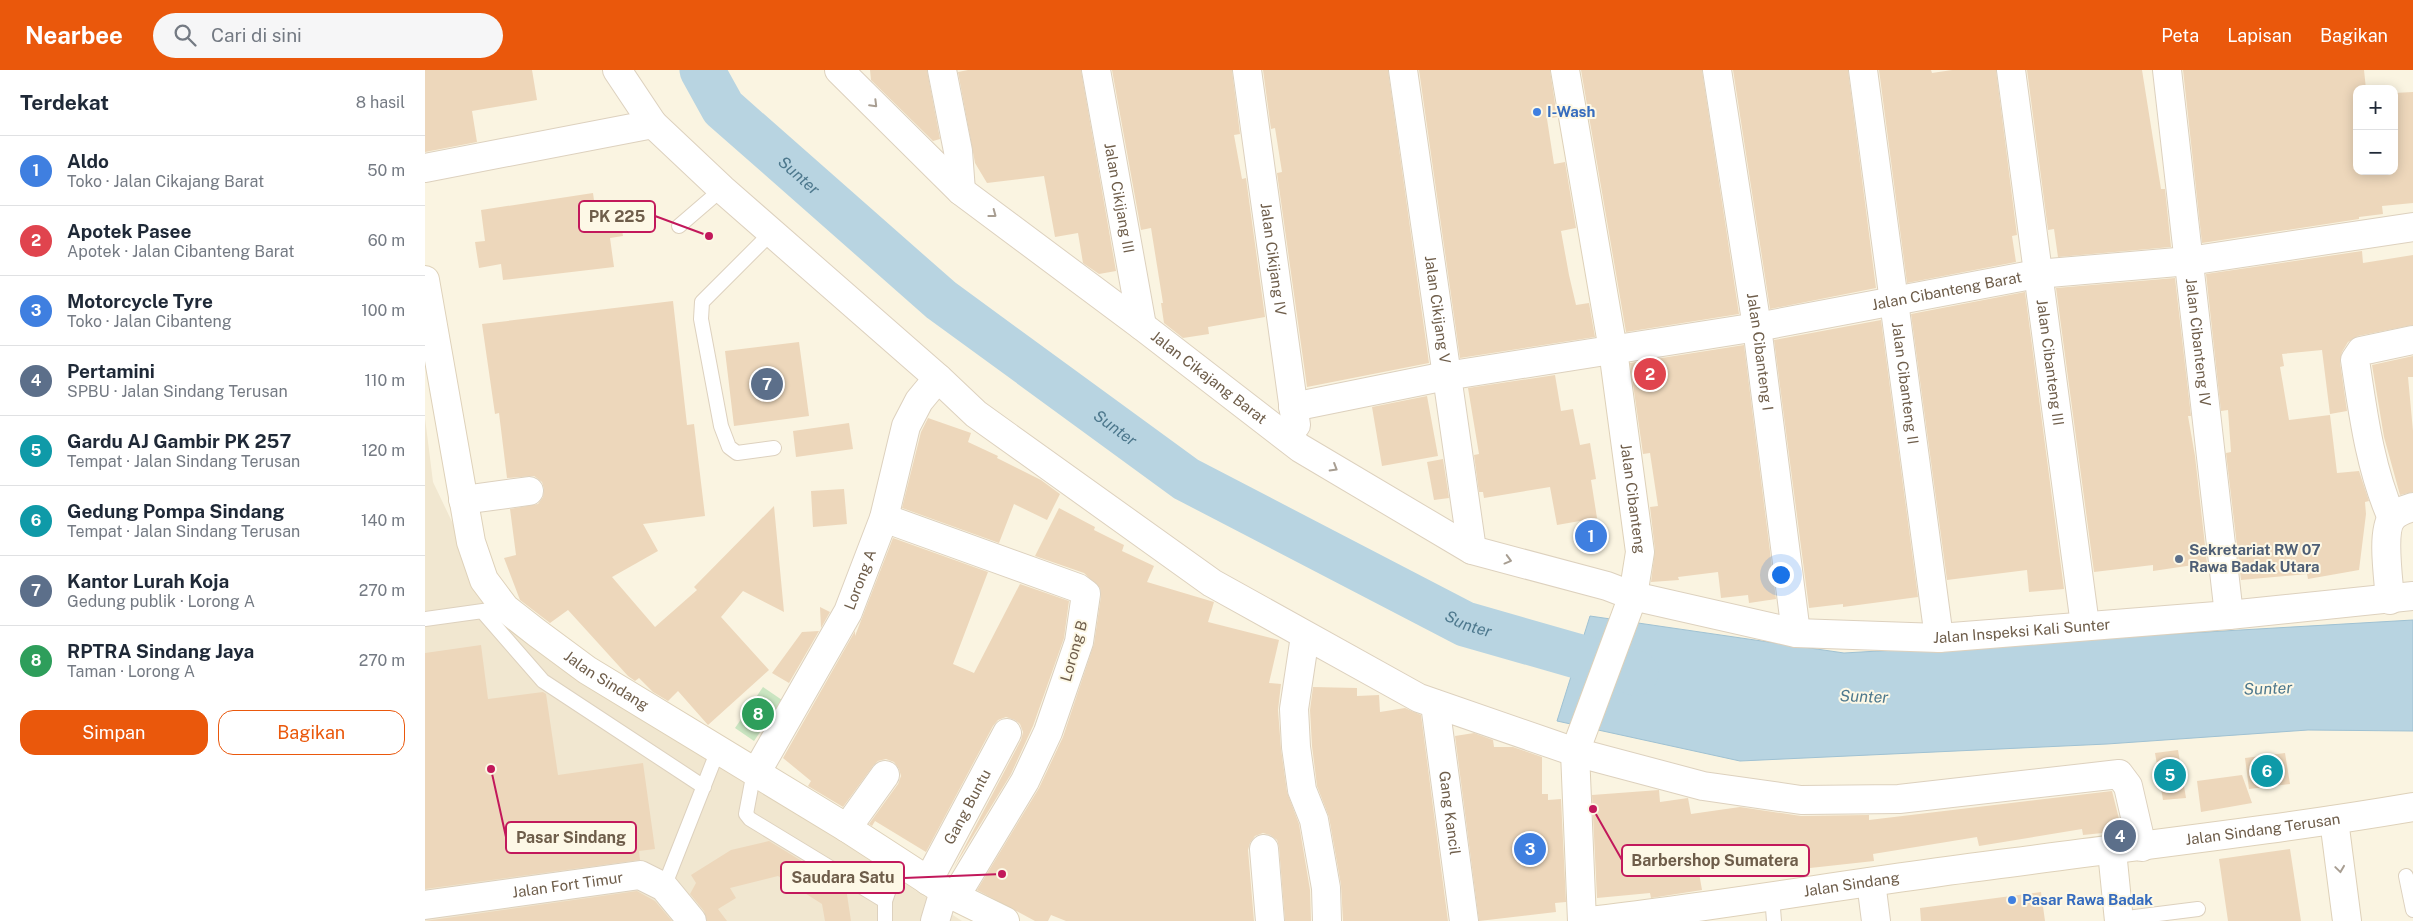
<!DOCTYPE html>
<html lang="id">
<meta charset="utf-8">
<style>
:root{--surface:#fff;--page:#f6f6f7;--text:#1f2937;--muted:#747a83;--line:#e0e1e3;--accent:#ea580c}
body{margin:0;font-family:"Public Sans",sans-serif;background:var(--page);color:var(--text)}
.controls{position:absolute;right:15px;top:15px;display:grid;overflow:hidden;border-radius:10px;box-shadow:0 2px 12px #0003}
.controls button{width:45px;height:45px;display:grid;place-items:center;padding:0;border:0;border-bottom:1px solid var(--line);background:var(--surface);color:var(--text);font:25px sans-serif}
.you{position:absolute;left:1355px;top:504px;width:18px;height:18px;margin:-12px;border:4px solid #fff;border-radius:50%;background:#1a73e8;box-shadow:0 0 0 8px #1a73e833}
.badge{display:grid;place-items:center;width:32px;height:32px;border-radius:50%;background:var(--accent);color:#fff;font-size:16px;font-weight:700}
.pin{position:absolute;translate:-50% -50%;border:2px solid #fff;box-shadow:0 1px 5px #0006}
.list{margin:0;padding:0;list-style:none}
h2{display:flex;justify-content:space-between;align-items:center;height:65px;margin:0;padding:0 20px;font-size:21px}
h2 small{font-size:16px;font-weight:400;color:var(--muted)}
.list li{display:grid;grid-template-columns:32px 1fr auto;gap:15px;align-items:center;box-sizing:border-box;height:70px;padding:0 20px;border-top:1px solid var(--line)}
.list b{display:block;font-size:19px;white-space:nowrap}
.list p{margin:0;font-size:16px;white-space:nowrap;color:var(--muted)}
.list em{font-size:16px;font-style:normal;color:var(--muted)}
.actions{display:flex;gap:10px;padding:15px 20px}
.actions a{flex:1;padding:11px 0;border:1px solid var(--accent);border-radius:15px;text-align:center;font-size:18px;color:var(--accent)}
.actions .main{background:var(--accent);color:#fff}
.icon{flex:none;width:28px;height:28px;fill:none;stroke:currentColor;stroke-width:2;stroke-linecap:round;stroke-linejoin:round}
.map{position:relative;flex:none;width:1988px;height:851px;overflow:hidden}
header{display:flex;align-items:center;gap:30px;box-sizing:border-box;height:70px;padding:0 25px;background:var(--accent);color:#fff}
header strong{font-size:24px}
nav{display:flex;gap:28px;margin-inline-start:auto;font-size:18px}
.search{width:350px;height:45px;background:var(--page);display:flex;align-items:center;gap:12px;box-sizing:border-box;padding:0 18px;border-radius:28px;color:var(--muted);font-size:19px}
main{display:flex}
aside{flex:1;background:var(--surface)}
.map>svg:first-child{display:block}
</style>
<header>
<strong>Nearbee</strong>
<div class="search"><svg class="icon" aria-label="search" viewBox="0 0 24 24"><circle cx="10" cy="10" r="6"/><path d="M15 15l6 6"/></svg>Cari di sini</div>
<nav><a>Peta</a><a>Lapisan</a><a>Bagikan</a></nav>
</header>
<main>
<aside>
<h2>Terdekat<small>8 hasil</small></h2>
<ul class="list">
<li><span class="badge" style="background:#3f7fe0">1</span><div><b>Aldo</b><p>Toko · Jalan Cikajang Barat</p></div><em>50 m</em></li>
<li><span class="badge" style="background:#e0444e">2</span><div><b>Apotek Pasee</b><p>Apotek · Jalan Cibanteng Barat</p></div><em>60 m</em></li>
<li><span class="badge" style="background:#3f7fe0">3</span><div><b>Motorcycle Tyre</b><p>Toko · Jalan Cibanteng</p></div><em>100 m</em></li>
<li><span class="badge" style="background:#5c6f8a">4</span><div><b>Pertamini</b><p>SPBU · Jalan Sindang Terusan</p></div><em>110 m</em></li>
<li><span class="badge" style="background:#0f9aa8">5</span><div><b>Gardu AJ Gambir PK 257</b><p>Tempat · Jalan Sindang Terusan</p></div><em>120 m</em></li>
<li><span class="badge" style="background:#0f9aa8">6</span><div><b>Gedung Pompa Sindang</b><p>Tempat · Jalan Sindang Terusan</p></div><em>140 m</em></li>
<li><span class="badge" style="background:#5c6f8a">7</span><div><b>Kantor Lurah Koja</b><p>Gedung publik · Lorong A</p></div><em>270 m</em></li>
<li><span class="badge" style="background:#2e9e5b">8</span><div><b>RPTRA Sindang Jaya</b><p>Taman · Lorong A</p></div><em>270 m</em></li>
</ul>
<div class="actions"><a class="main">Simpan</a><a>Bagikan</a></div>
</aside>
<div class="map">
<svg width="1988" height="851" viewBox="0 0 1988 851">
<rect width="100%" height="100%" fill="#faf4e1"/>
<path fill="#f1e7d0" d="M0 348 8 412 72 546 537 851H0Z"/>
<path fill="#cae5c1" d="M338 617 357 630 329 671 310 658Z"/>
<path fill="#b8d4e1" stroke="#9fc1d2" d="M1165 546 1419 583 1988 550V661L1883 660 1682 674 1315 691 1132 651Z"/>
<g fill="none" stroke-linecap="round" stroke-linejoin="round">
<path stroke="#b8d4e1" stroke-width="45" id="s1" d="M277 0 298 38 516 230 761 409 1040 554 1211 603"/>
</g>
<path fill="#edd7bb" d="M0 0H107L112 30 47 41 52 72 0 82Z
M445 0H502L515 69 508 71 446 10Z
M543 0H656L691 201 674 204 658 193 653 163 630 167 619 106 562 113 550 93 533 2Z
M687 0H807L815 64 809 65 817 109 821 108 840 247 783 257 784 264 758 268 739 253 736 233H738L726 158 716 160Z
M838 0H963L1004 293 882 317 852 103 857 102 850 58 846 59Z
M994 0H1125L1132 47 1122 49 1129 94 1140 92 1151 158 1136 161 1144 205 1151 235 1164 233 1170 267 1035 288Z
M1156 0H1277L1314 244 1201 262Z
M1308 0H1423L1451 218 1345 239Z
M1454 0H1506L1507 3 1527 0H1571L1592 165 1587 166 1591 192 1482 213Z
M1602 0H1717L1736 119H1740L1746 177 1633 187 1629 159 1623 160Z
M1758 0H1939L1941 19H1932V101H1969V23L1988 22V133L1957 136 1958 144 1934 147V149L1777 173Z
M168 123 171 145 194 142 198 166 185 168 189 197 78 210 76 194 54 198 50 172 60 171 56 140Z
M1937 181 1938 193 1988 185V255L1933 266 1923 272 1917 282 1915 292 1922 341 1905 344 1897 280 1857 284 1859 296 1855 297 1864 350 1905 345 1912 403 1934 401 1944 431 1940 432 1941 444 1934 500 1883 509 1882 504 1816 510 1801 383 1806 382 1803 340 1796 341 1781 204Z
M1750 208 1766 346H1763L1770 386 1782 493 1728 501V495L1669 502 1631 218Z
M1600 222 1639 519 1604 522 1602 500 1522 510 1486 244Z
M248 231 262 355 269 354 280 446 218 454 233 481 187 507 230 557 272 520 269 517 349 436 359 542 318 521 296 547 344 600 283 655 253 621 243 631 228 622 214 608 210 611 203 606 143 540 125 553 95 530 79 488 91 485 85 439 113 434 118 427 119 419 117 412 109 406 82 408 74 343 70 344 57 254Z
M1456 250 1493 527 1418 537V534L1384 538 1349 270Z
M374 272 384 346 309 356 300 281Z
M1319 275 1351 529 1324 533 1323 525 1296 528 1293 502 1253 507 1254 510 1226 512 1230 480 1225 437 1233 436 1225 383 1218 384 1205 293Z
M1988 286V307H1983L1988 361V422L1975 425 1959 367 1947 295Z
M1130 305 1136 341 1148 339 1155 375 1165 373 1171 409 1166 410 1172 448 1132 455 1125 417 1059 428 1058 422H1054L1049 385 1054 384 1043 318Z
M1002 326 1013 386 957 396 947 337Z
M503 348 546 363 543 372 573 386 572 388 616 410 635 424 622 450 589 434 574 473 477 438 496 362Z
M424 353 428 379 371 387 368 361Z
M1018 389 1024 428 1009 430 1002 392Z
M419 419 422 454 388 457 386 421Z
M634 438 670 457 669 460 699 475 697 481 729 496 722 512 789 532 783 552 854 570 844 613 856 614 853 640 856 679 862 722 874 754 885 820 886 851H860L854 777 852 770 845 765 838 763 830 766 825 773 823 780 829 851H641L626 845 623 851H610L552 820 614 718 638 667 669 574 676 526 675 518 659 503 610 486Z
M468 468 563 502 528 594 549 603 595 514 644 531 639 568 608 656 586 704 528 799 596 670 598 662 595 654 590 650 581 647 573 650 568 656 501 782 450 751 447 756 444 754 473 714 476 706 474 699 469 692 461 689 453 691 448 696 418 737 383 716 386 711 358 688 430 561V566Z
M395 537 405 542 396 558Z
M394 561 364 613 347 603 377 562Z
M56 575 63 629 118 622 121 624 133 705 218 693 230 779 214 781 215 790 0 819V583Z
M888 617 932 618V626L954 625 955 642 980 638 996 645 1023 851H918L916 815 904 747 892 716 887 676 885 640Z
M1049 663 1068 670 1069 677H1088L1117 687V724H1123V730L1136 729 1141 832 1130 833 1131 842 1054 851 1030 666Z
M1753 680 1761 728 1738 730 1730 683Z
M1860 683 1865 714 1824 719 1820 688Z
M1817 705 1827 733 1776 742 1772 711Z
M1234 720 1235 732 1263 728 1266 744 1315 737 1376 746 1444 745V750L1687 721 1697 761 1658 765 1657 759 1554 776 1552 767 1448 784 1449 791 1349 802 1347 788 1273 797 1277 820 1226 828 1225 823 1172 828 1167 725Z
M344 771 421 818 426 851H400L397 834 353 806 305 818 311 828 293 839 302 851H282L279 841 265 824 271 813 266 805 306 780Z
M1865 779 1876 851H1803L1794 789Z
M212 821 230 831 247 851H0Z
M1616 822 1620 851H1496L1495 838Z"/>
<g fill="none" stroke-linecap="round" stroke-linejoin="round">
<g stroke="#ddd1be" stroke-width="16">
<path id="lane" d="M254 156 297 119
M347 162 277 232 276 249 296 356 304 377 312 383 349 378
M57 541 118 611 279 717
M0 549 65 540
M331 703 327 712 321 744 325 749 460 831
M1981 806 1988 840
M239 817 293 680
M1347 826 1349 851
M1694 849 1773 839
M460 851V831L474 791"/>
</g>
<g stroke="#ddd1be" stroke-width="30">
<g id="street">
<path d="M192 0 228 54"/>
<path id="s2" d="M414 0 536 121 717 256 875 378 1047 480 1182 516 1208 526 1371 563 1514 568 1804 545 1988 526"/>
<path d="M517 0 533 81 536 121"/>
<path id="s3" d="M671 0 717 256"/>
<path id="s4" d="M822 0 871 355"/>
<path id="s5" d="M978 0 1047 480"/>
<path id="s6" d="M1292 0 1332 257 1371 563"/>
<path id="s7" d="M1438 0 1514 568"/>
<path id="s8" d="M1586 0 1660 555"/>
<path id="s9" d="M1742 0 1804 545"/>
<path d="M0 98 228 54 297 119 513 308 551 344 787 513 994 628 1150 682 1278 716 1376 730 1474 729 1694 704 1703 716 1717 777"/>
<path id="s10" d="M868 337 1021 306 1332 257 1612 204 1764 191 1988 157"/>
<path d="M38 430 104 421"/>
<path d="M459 448 653 518 661 524 654 572 623 662 600 711 530 827"/>
<path d="M1967 448C1945 399 1938 343 1930 290L1936 281 1988 270"/>
<path d="M1965 530C1964 512 1956 462 1967 448 1972 442 1981 439 1988 437"/>
<path d="M880 566 869 639 871 677 877 720 889 750 901 818 902 851"/>
<path id="s11" d="M1010 634 1039 851"/>
<path id="s12" d="M331 703 423 542 459 448 481 356 494 331 513 308"/>
<path d="M422 758 460 705"/>
<path d="M839 779 845 851"/>
<path id="s13" d="M503 811 582 663"/>
<path d="M1446 812 1451 851"/>
<path id="s14" d="M0 835 215 805 239 817 267 851"/>
<path d="M510 851 519 821"/>
</g>
</g>
<g stroke="#ded1b9" stroke-width="30">
<g id="secondary">
<path id="s15" d="M1140 0 1188 280 1215 482 1208 526 1150 682 1157 851"/>
<path id="s16" d="M0 210 46 472 59 510 80 538 112 563 162 600 422 758 519 821 580 851"/>
<path d="M1909 750 1922 851"/>
<path d="M1687 781 1694 851"/>
<path id="s17" d="M1165 851C1305 835 1443 810 1583 793 1718 775 1853 760 1988 737"/>
</g>
</g>
<use href="#lane" stroke="#fff" stroke-width="14"/>
<use href="#street" stroke="#fff" stroke-width="28"/>
<use href="#secondary" stroke="#fff" stroke-width="28"/>
</g>
<defs><path id="oneway-chevron" d="M-2-3.5L2.5 0L-2 3.5" fill="none" stroke-width="1.6" stroke-linecap="round" stroke-linejoin="round" transform="scale(1.25)"/></defs>
<g stroke="#a89e92">
<use href="#oneway-chevron" transform="translate(449 34) rotate(45)"/>
<use href="#oneway-chevron" transform="translate(568 144) rotate(37)"/>
<use href="#oneway-chevron" transform="translate(909 398) rotate(31)"/>
<use href="#oneway-chevron" transform="translate(1083 490) rotate(15)"/>
<use href="#oneway-chevron" transform="translate(1915 799) rotate(82)"/>
</g>
<g fill="#3f7fe0" stroke="#fdf8e6" stroke-width="2">
<circle cx="1112" cy="42" r="5"/>
<circle cx="1587" cy="830" r="5"/>
</g>
<circle fill="#5c6f8a" stroke="#fdf8e6" stroke-width="2" cx="1754" cy="489" r="5"/>
<g text-anchor="middle" stroke-width="4" stroke-linejoin="round" paint-order="stroke">
<g font-size="15" font-weight="bold" fill="#366cbe" stroke="#fdf8e6" text-anchor="start">
<text x="1122" y="47">I-Wash</text>
<text x="1597" y="835">Pasar Rawa Badak</text>
</g>
<g font-size="15" fill="#6e5d4a" stroke="#fdf8e6">
<text dy="5" stroke="none"><textPath href="#s3" startOffset="130">Jalan Cikijang III</textPath></text>
<text dy="5" stroke="none"><textPath href="#s4" startOffset="191">Jalan Cikijang IV</textPath></text>
<text dy="5" stroke="none"><textPath href="#s10" startOffset="664">Jalan Cibanteng Barat</textPath></text>
<text dy="5" stroke="none"><textPath href="#s5" startOffset="242">Jalan Cikijang V</textPath></text>
<text dy="5" stroke="none"><textPath href="#s9" startOffset="274">Jalan Cibanteng IV</textPath></text>
<text dy="5" stroke="none"><textPath href="#s6" startOffset="285">Jalan Cibanteng I</textPath></text>
<text dy="5" stroke="none"><textPath href="#s8" startOffset="295">Jalan Cibanteng III</textPath></text>
<text dy="5" stroke="none"><textPath href="#s2" startOffset="482">Jalan Cikajang Barat</textPath></text>
<text dy="5" stroke="none"><textPath href="#s7" startOffset="316">Jalan Cibanteng II</textPath></text>
<text dy="5" stroke="none"><textPath href="#s15" startOffset="434">Jalan Cibanteng</textPath></text>
<text dy="5" stroke="none"><textPath href="#s12" startOffset="220">Lorong A</textPath></text>
<text dy="5" stroke="none"><textPath href="#s2" startOffset="1358">Jalan Inspeksi Kali Sunter</textPath></text>
<text transform="translate(649 581) rotate(-74)" y="5">Lorong B</text>
<text dy="5" stroke="none"><textPath href="#s16" startOffset="466">Jalan Sindang</textPath></text>
<text dy="5" stroke="none"><textPath href="#s13" startOffset="84">Gang Buntu</textPath></text>
<text dy="5" stroke="none"><textPath href="#s11" startOffset="110">Gang Kancil</textPath></text>
<text dy="5" stroke="none"><textPath href="#s17" startOffset="679">Jalan Sindang Terusan</textPath></text>
<text dy="5" stroke="none"><textPath href="#s14" startOffset="144">Jalan Fort Timur</textPath></text>
<text dy="5" stroke="none"><textPath href="#s17" startOffset="264">Jalan Sindang</textPath></text>
</g>
<g font-size="15" font-weight="bold" fill="#4e5e75" stroke="#fdf8e6" text-anchor="start">
<text x="1764" y="485">Sekretariat RW 07<tspan x="1764" dy="17">Rawa Badak Utara</tspan></text>
</g>
<g font-size="16" font-style="italic" fill="#4d788d" stroke="#fdf8e6">
<text dy="6" stroke="none"><textPath href="#s1" startOffset="145">Sunter</textPath></text>
<text dy="6" stroke="none"><textPath href="#s1" startOffset="550">Sunter</textPath></text>
<text dy="6" stroke="none"><textPath href="#s1" startOffset="955">Sunter</textPath></text>
<text transform="translate(1843 618) rotate(-2)" y="6">Sunter</text>
<text transform="translate(1439 626) rotate(2)" y="6">Sunter</text>
</g>
</g>
<path fill="none" stroke="#c2185b" stroke-width="2" d="M284 166L230 146M66 699L81 767M1168 739L1197 790M577 804L479 808"/>
<g fill="#c2185b" stroke="#fdf8e6" stroke-width="2">
<circle cx="284" cy="166" r="5"/>
<circle cx="66" cy="699" r="5"/>
<circle cx="1168" cy="739" r="5"/>
<circle cx="577" cy="804" r="5"/>
</g>
<g fill="#fdf8e6" stroke="#c2185b" stroke-width="2">
<rect x="154" y="131" width="76" height="31" rx="5"/>
<rect x="81" y="752" width="130" height="31" rx="5"/>
<rect x="1197" y="775" width="187" height="31" rx="5"/>
<rect x="356" y="792" width="123" height="31" rx="5"/>
</g>
<g font-size="16" text-anchor="middle" font-weight="bold" fill="#6e5d4a">
<text x="192" y="152">PK 225</text>
<text x="146" y="773">Pasar Sindang</text>
<text x="1290" y="796">Barbershop Sumatera</text>
<text x="418" y="813">Saudara Satu</text>
</g>
</svg>
<div class="controls">
<button>+</button>
<button>−</button>
</div>
<div class="you"></div>
<div class="pin badge" style="left:1166px;top:466px;background:#3f7fe0">1</div>
<div class="pin badge" style="left:1225px;top:304px;background:#e0444e">2</div>
<div class="pin badge" style="left:1105px;top:779px;background:#3f7fe0">3</div>
<div class="pin badge" style="left:1695px;top:766px;background:#5c6f8a">4</div>
<div class="pin badge" style="left:1745px;top:705px;background:#0f9aa8">5</div>
<div class="pin badge" style="left:1842px;top:701px;background:#0f9aa8">6</div>
<div class="pin badge" style="left:342px;top:314px;background:#5c6f8a">7</div>
<div class="pin badge" style="left:333px;top:644px;background:#2e9e5b">8</div>
</div>
</main>
